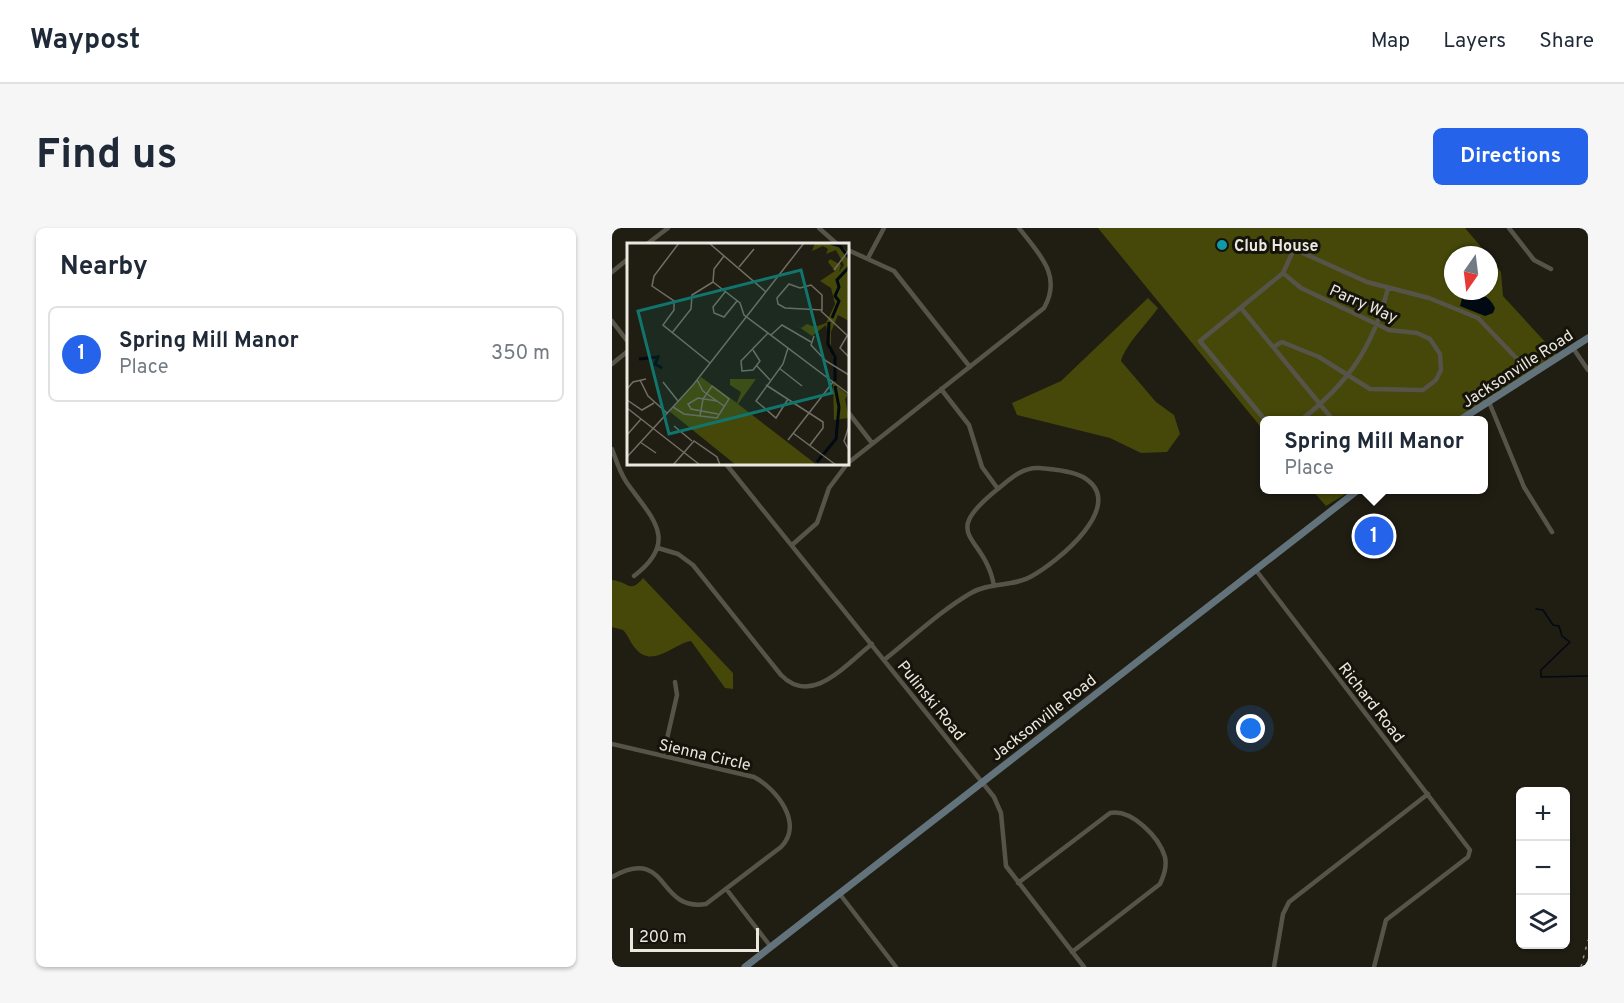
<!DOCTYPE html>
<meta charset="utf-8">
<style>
:root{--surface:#fff;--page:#f6f6f7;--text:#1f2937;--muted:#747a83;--line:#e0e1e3;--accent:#2563eb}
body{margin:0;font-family:Overpass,sans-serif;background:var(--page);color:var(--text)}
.controls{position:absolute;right:18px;bottom:18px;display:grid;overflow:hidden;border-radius:9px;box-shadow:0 2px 4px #0004}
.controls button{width:54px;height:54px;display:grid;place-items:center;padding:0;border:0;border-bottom:2px solid var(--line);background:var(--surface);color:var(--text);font:30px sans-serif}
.compass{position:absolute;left:832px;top:18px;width:54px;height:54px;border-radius:50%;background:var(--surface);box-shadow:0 2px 4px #0004;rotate:194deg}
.scale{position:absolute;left:18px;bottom:15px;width:129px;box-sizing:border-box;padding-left:6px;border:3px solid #eae8e1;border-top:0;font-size:16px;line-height:21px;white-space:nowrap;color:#eae8e1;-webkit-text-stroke:4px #16140a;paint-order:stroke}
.you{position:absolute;left:639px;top:501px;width:21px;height:21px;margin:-15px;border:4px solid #fff;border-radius:50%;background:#1a73e8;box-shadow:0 0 0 9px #1a73e833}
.badge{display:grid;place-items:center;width:39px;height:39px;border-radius:50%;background:var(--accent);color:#fff;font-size:20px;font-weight:700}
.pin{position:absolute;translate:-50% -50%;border:3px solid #fff;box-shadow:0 2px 6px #0006}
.popup{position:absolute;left:648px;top:188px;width:228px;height:78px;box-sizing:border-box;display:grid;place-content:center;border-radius:9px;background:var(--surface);filter:drop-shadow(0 2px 4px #0005);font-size:20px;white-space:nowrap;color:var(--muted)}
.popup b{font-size:22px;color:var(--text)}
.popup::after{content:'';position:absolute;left:50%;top:100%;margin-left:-12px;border:12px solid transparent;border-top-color:var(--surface)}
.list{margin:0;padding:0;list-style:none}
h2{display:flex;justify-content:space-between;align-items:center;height:78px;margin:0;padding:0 24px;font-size:26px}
h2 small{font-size:20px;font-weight:400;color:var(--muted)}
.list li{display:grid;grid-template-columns:39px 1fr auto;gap:18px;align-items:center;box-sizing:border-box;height:96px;margin:0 12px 12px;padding:0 12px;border:2px solid var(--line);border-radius:9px}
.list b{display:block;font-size:22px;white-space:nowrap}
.list p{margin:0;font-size:20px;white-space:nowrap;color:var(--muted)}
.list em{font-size:20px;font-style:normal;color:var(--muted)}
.icon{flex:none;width:33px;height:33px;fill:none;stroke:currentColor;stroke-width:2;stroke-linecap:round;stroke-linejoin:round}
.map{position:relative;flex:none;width:976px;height:739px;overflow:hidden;border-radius:9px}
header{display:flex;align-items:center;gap:36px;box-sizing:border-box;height:84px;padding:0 30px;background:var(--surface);border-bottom:2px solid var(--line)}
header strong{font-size:28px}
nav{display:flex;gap:33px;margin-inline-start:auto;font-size:21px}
.intro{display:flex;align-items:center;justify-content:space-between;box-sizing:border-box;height:144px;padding:0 36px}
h1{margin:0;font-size:42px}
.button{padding:15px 27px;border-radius:9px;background:var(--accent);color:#fff;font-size:21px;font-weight:700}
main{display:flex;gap:36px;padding:0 36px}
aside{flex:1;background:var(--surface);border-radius:9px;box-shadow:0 2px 4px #0004}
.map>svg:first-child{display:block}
</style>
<header>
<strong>Waypost</strong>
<nav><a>Map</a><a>Layers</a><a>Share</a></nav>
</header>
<div class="intro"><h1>Find us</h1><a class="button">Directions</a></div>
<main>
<aside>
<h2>Nearby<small></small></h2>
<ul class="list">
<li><span class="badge">1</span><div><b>Spring Mill Manor</b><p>Place</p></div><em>350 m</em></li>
</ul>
</aside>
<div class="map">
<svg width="976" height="739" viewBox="0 0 976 739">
<rect width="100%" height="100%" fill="#201d13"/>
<path fill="#454808" d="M486 0H853L876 27H841V63H877V29L889 44 891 68 947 129 848 192H652V203Z
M536 70 546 80C534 97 514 116 509 133L544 174 562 187 568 206 555 224 529 225 498 210 405 187 400 175 449 153Z
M700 262H740L714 278Z
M31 350 121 445V461L113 460 79 413C63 415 40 441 24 421 18 415 17 408 11 402L0 399V352C17 354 18 366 31 350Z"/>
<path fill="#010912" d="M852 63C865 63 877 67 883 80L881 85 873 88 848 78Z"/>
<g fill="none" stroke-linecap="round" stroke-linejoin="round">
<path stroke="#010912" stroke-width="1.5" d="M924 381 931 382 941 397 947 398 950 408 958 414 929 442V449L976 448"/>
<path stroke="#565448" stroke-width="4.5" d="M207 0 225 16
M897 0 922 32 939 41
M35 16 56 0
M236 22 282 43 358 139
M256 30 272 0
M0 44 16 31
M629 80 721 192
M0 93 16 114
M661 119 670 114 707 129 758 161 811 162 824 152 829 142 828 126 818 111 805 105 777 102 689 60 671 45
M961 120 976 142
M0 136 16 123
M329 161 357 197 370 239 386 261
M877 174 912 259 940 304
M236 184 260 215
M653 192 588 113 671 45 682 21 755 54 817 70 866 90 909 135 917 148
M689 192C736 155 761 120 776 60
M0 221C4 232 8 245 15 255 40 290 68 313 22 348
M236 235 432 80C451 47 426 25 407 0
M114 236 382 569 389 585 394 638 472 739
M180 317 205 295 217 260 235 236
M46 320 66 326 81 337 169 447C200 479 234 436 260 416
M643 341 858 622 856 629 774 692 762 739
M272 432C300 410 328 383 359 365 377 354 402 359 420 348 444 335 518 276 471 249 460 243 440 241 427 240 411 239 399 250 387 260 324 310 373 305 382 358
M0 516 142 549C165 561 192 596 169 619L94 676C44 684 58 617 0 649
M51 528 65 467 63 454
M406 655 498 585C520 581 547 609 553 629 555 639 552 647 548 656L460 724
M115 662 159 719
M227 665 284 739
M662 739 671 686 677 674 816 566"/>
<path stroke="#63737b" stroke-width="7" d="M848 192 976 110
M133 739 746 262"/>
<path stroke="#95938b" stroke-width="1.5" stroke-dasharray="3 6" stroke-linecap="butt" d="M969 739 976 712"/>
</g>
<circle fill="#0f9aa8" stroke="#16140a" stroke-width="2" cx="610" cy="17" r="6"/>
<g text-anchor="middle" stroke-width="6" stroke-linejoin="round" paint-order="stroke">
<g font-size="16" font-weight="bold" fill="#eae8e1" stroke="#16140a" text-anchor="start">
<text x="622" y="23">Club House</text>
</g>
<g font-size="16" fill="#eae8e1" stroke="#16140a">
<text transform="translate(752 75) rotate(24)" y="6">Parry Way</text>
<text transform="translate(905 140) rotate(-33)" y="6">Jacksonville Road</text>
<text transform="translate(320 472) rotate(51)" y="6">Pulinski Road</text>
<text transform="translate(760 474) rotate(52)" y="6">Richard Road</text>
<text transform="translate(431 489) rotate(-38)" y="6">Jacksonville Road</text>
<text transform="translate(93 526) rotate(13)" y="6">Sienna Circle</text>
</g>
</g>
<g transform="translate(15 15)">
<rect width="222" height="222" fill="#201d13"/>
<path d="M188 0H211L222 10V78L211 72 204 89V106L209 112 206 115 199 82 185 93 165 79 174 85 180 81 188 84 199 80 208 61 204 45 193 38 208 28 201 19 203 16 214 22 212 29 217 22 209 7 199 11 201 6 196 3 185 8ZM74 134 110 160 114 149 103 142V136H129L111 161 190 222H109L42 168ZM206 140 221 152 218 156 222 175 207 177Z" fill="#454808"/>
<path fill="none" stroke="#010912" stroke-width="3" d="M203 0 213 3 222 15M205 75 212 58 208 53 212 44 210 37 222 24M202 79 201 101 208 114V138M12 116 31 114 28 121 35 125M190 219 209 196 212 164 208 143"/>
<path fill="none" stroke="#716e65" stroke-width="1.5" d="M52 0 27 33 25 43 47 58V67L36 82 83 120M82 0 139 49M112 24 127 6M207 27 222 7M86 39 113 60 117 72 222 151M86 39 87 26 97 13M162 41 173 45 184 42 195 52V67L158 65 151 61 150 55ZM98 49 86 64 87 70 97 74 110 58M194 68 222 94M45 90 64 66 65 52 86 39M144 92 155 82 184 99M187 93 184 102 199 118 222 132M220 93 213 105 222 114M126 107 133 118 126 127 115 128 114 118 141 90M130 123 143 137M152 125 175 143M13 137 21 153 40 170M70 137 76 148 97 163M36 139 51 158M139 142 196 179V185L183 202M0 146 6 139 19 136M161 156 149 175 129 158 156 121 161 105M0 157 15 167 27 160M90 158 71 155 61 161 64 166 91 171M46 164 57 171 90 175 102 156 85 143 76 156 73 173M0 165 73 222M47 183 65 198M222 183 217 198 222 207M166 190 209 222M0 192 14 176M161 197 206 139M13 199 29 210M0 214 66 142 177 0M46 222 67 198 90 214 93 222"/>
<path fill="#0f766e" fill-opacity="0.15" stroke="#0f766e" stroke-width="3" d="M174 27 205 150 42 191 11 68Z"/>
<rect width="222" height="222" fill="none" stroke="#eae8e1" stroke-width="3"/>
</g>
</svg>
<div class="controls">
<button>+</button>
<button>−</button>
<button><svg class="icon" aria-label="layers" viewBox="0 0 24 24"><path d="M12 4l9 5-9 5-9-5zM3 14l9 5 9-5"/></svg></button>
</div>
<svg class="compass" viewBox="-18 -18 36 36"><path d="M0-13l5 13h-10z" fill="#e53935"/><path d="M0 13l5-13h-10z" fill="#747a83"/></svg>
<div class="scale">200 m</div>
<div class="you"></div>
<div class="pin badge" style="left:762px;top:308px">1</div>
<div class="popup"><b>Spring Mill Manor</b>Place</div>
</div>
</main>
